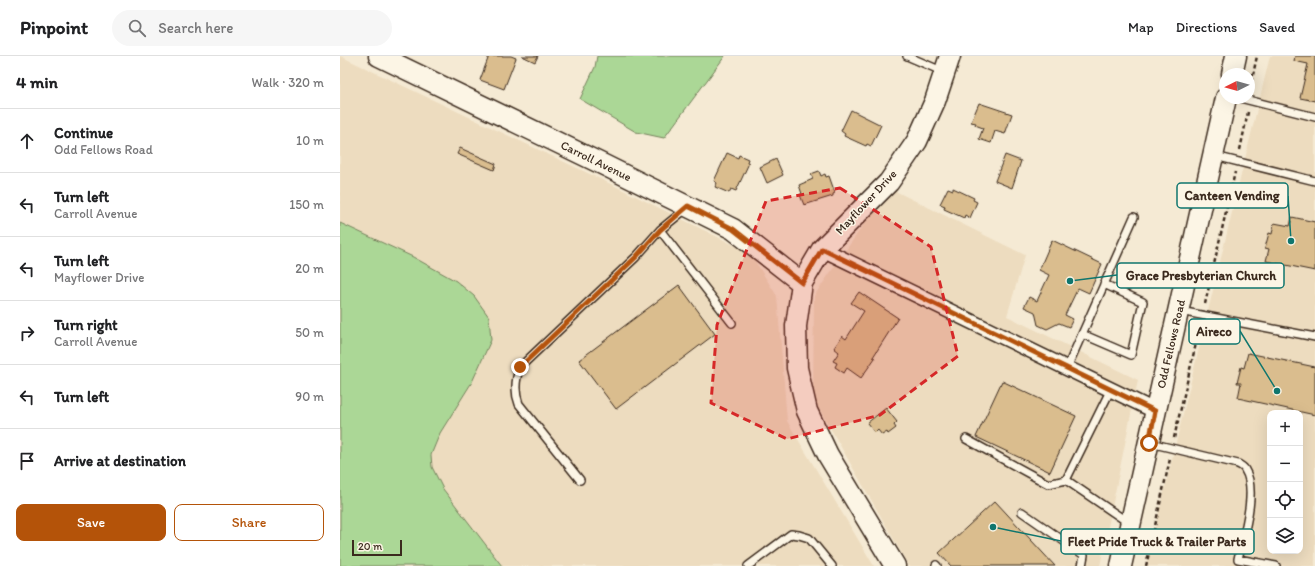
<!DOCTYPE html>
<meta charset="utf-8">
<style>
:root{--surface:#fff;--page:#f6f6f6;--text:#202124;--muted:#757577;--line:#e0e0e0;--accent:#b45309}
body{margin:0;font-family:Itim,sans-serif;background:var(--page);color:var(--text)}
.controls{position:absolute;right:12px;bottom:12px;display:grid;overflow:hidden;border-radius:8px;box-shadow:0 4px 16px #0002}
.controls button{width:36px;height:36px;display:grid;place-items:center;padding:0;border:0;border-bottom:1px solid var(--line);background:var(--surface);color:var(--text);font:20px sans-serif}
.compass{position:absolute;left:879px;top:12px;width:36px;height:36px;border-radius:50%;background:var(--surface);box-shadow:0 4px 16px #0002;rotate:265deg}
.scale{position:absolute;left:12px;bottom:10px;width:50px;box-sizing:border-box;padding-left:4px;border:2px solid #3b2a1e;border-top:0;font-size:11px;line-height:14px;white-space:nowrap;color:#3b2a1e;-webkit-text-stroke:3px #fcf5e5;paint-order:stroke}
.stop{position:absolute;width:12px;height:12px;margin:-9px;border:3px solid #b45309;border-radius:50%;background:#fff}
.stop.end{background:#b45309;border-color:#fff;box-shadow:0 1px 4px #0008}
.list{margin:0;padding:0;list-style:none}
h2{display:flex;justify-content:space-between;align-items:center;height:52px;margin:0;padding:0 16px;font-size:17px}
h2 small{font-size:13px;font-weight:400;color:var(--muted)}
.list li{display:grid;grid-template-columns:26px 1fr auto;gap:12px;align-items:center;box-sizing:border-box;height:64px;padding:0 16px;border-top:1px solid var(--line)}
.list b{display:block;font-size:15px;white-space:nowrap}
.list p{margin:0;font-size:13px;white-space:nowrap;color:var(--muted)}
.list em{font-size:13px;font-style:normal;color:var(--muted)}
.actions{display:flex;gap:8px;padding:12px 16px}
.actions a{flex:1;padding:9px 0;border:1px solid var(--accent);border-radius:8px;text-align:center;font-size:14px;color:var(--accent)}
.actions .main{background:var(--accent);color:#fff}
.icon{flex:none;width:22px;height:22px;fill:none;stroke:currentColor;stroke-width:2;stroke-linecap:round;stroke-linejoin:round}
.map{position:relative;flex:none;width:975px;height:510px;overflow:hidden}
header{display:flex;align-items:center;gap:24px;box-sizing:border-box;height:56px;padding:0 20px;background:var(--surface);border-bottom:1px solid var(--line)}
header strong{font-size:19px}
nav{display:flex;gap:22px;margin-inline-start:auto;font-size:14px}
.search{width:280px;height:36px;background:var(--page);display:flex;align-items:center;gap:10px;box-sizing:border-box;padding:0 14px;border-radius:22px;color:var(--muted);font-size:15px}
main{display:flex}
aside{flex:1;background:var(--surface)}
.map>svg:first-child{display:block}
</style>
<header>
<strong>Pinpoint</strong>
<div class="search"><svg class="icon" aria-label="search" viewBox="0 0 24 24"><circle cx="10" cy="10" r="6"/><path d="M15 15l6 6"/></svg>Search here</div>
<nav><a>Map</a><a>Directions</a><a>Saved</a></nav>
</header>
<main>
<aside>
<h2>4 min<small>Walk · 320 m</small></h2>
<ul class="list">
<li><svg class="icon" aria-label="ahead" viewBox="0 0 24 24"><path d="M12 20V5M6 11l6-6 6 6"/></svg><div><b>Continue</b><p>Odd Fellows Road</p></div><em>10 m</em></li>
<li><svg class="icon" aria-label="left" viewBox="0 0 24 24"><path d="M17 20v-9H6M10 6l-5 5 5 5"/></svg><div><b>Turn left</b><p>Carroll Avenue</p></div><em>150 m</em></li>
<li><svg class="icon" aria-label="left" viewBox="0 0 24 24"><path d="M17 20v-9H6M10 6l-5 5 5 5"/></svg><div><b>Turn left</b><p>Mayflower Drive</p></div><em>20 m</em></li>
<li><svg class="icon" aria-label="right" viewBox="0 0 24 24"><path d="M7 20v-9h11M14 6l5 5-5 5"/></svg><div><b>Turn right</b><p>Carroll Avenue</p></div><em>50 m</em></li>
<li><svg class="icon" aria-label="left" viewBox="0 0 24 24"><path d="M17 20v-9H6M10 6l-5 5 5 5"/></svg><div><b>Turn left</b></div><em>90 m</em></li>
<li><svg class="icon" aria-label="arrive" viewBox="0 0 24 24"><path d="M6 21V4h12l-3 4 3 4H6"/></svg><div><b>Arrive at destination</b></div></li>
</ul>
<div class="actions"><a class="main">Save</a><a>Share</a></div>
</aside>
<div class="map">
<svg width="975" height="510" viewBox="0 0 975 510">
<rect width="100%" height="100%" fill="#f5ead4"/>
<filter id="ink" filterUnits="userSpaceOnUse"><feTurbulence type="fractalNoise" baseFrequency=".025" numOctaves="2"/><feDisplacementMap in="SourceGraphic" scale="8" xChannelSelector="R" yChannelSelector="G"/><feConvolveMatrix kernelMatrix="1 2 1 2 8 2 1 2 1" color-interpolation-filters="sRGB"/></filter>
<g filter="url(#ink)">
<path fill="#eddcbf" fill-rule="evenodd" d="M0 0 277 131 410 197 437 240 447 365 534 510H162L103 433 92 411 91 399 100 377 132 326 151 284 149 261 73 201 0 167Z
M930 0H975V510H806ZM930 357H960V495H930Z
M553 134 685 199 667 260 798 324 760 510H569L473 342 474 240 524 168Z"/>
<path fill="#abd796" stroke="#73805a" d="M257 0H385L324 82 296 76 240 43 255 11Z
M0 167 73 201 116 225 134 240 149 261 151 284 132 326 100 377 91 399 92 411 103 433 162 510H0Z"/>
<path fill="#dabd8e" stroke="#3b2a1e" d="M149 0H171L176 2 164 33 140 24Z
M182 0H198L195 6Z
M955 0H975V45L960 42 968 8 954 5Z
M639 47 672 58 665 78 655 75 651 87 639 83 643 72 635 69 636 67 631 66Z
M511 54 541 69 531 90 527 88 526 90 504 80 505 78 501 75Z
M120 92 156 108 154 114 117 98Z
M387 97 398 102 399 99 408 103 407 106 409 107 396 135 391 133 389 137 375 131 377 127 374 125Z
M665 99 681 105 672 132 655 125Z
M436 103 443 119 427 127 420 111Z
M479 115 481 120 485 118 486 121 489 120 495 137 493 138V140L464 149 460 139 462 138 459 129 473 123 471 118Z
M608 132 613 134V132L634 142 633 144 637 146 630 162 625 159 624 162 604 153 605 150 600 148Z
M952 161 975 166V215L926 205 929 193 925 192 929 177 932 178 934 167 950 170Z
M712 184 762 208 749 237 738 232 725 259 733 263 729 271 719 267 707 273 698 269 695 256 684 251 689 241 697 245 709 219 699 214Z
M339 229 375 278 276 353 239 304Z
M519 236 558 262 533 301 535 302 521 322 507 312 504 317 495 311 497 307 493 305 499 296 494 292 502 280 506 283 524 255 511 247Z
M908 297 975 311V359L898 342 901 327H897L901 311 904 312Z
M662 325 736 360 710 416 636 381Z
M546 352 557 366 554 369 556 372 548 378 547 376 542 379 538 374 535 377 527 367Z
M655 445 715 510H611L599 497Z"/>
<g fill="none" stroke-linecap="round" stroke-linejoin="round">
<g stroke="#3b2a1e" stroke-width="10">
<path id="lane" d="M567 0 604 16
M900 42 975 61
M875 100 975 125
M347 152 320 174 392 267
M840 255 975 281
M742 278 791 299 803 246 764 228
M727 312 794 161
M771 333 726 424 789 467
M626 383 708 428 726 424
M810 387 898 408C901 410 904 411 905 414 918 434 903 481 898 503L936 510
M240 424 179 348C174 335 175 324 180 311L296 201 320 174
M682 456 744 499 742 510
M596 509 597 510
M408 510 451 478 459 479 469 482 492 510"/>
</g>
<g stroke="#3b2a1e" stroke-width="17">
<path id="street" d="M482 193 815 355"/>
</g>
<g stroke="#3b2a1e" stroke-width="23">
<path id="secondary" d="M39 0 264 109 393 173 462 227
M892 18 896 0
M555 510 488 399 467 355 457 312 456 270 462 227 482 193 549 126 577 85 595 45 610 0
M781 510 886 42"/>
</g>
<path stroke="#3b2a1e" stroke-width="2.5" stroke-dasharray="4 3" stroke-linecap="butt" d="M910 33 917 0
M900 94 908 56
M865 248 895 116
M834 382 860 270
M806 510 830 403"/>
<use href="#lane" stroke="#fcf5e5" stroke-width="7"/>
<use href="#street" stroke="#fcf5e5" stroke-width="14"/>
<use href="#secondary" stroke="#fcf5e5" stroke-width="20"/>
</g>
</g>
<g fill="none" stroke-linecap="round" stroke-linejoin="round" filter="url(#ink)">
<path stroke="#b45309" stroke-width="5" d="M180 311 296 201 320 174 348 150 393 173 462 227 482 193 815 355 809 387"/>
</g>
<path fill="#d62828" fill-opacity="0.2" stroke="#d62828" stroke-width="3" stroke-dasharray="8 5" stroke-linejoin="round" d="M500 132 591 191 618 300 540 359 447 383 371 347 377 269 426 145Z"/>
<g text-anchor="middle" stroke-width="3" stroke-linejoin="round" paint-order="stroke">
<g font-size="12" fill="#3b2a1e" stroke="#fcf5e5">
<text transform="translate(256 105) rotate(26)" y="4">Carroll Avenue</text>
<text transform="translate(526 146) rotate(-47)" y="4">Mayflower Drive</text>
<text transform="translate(831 288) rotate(-77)" y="4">Odd Fellows Road</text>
</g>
</g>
<path fill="none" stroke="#0f766e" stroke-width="1.5" d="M951 185L948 140M730 225L777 219M937 335L900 275M653 471L721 485"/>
<g fill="#0f766e" stroke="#fcf5e5" stroke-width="1.5">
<circle cx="951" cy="185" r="4"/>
<circle cx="730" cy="225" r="4"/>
<circle cx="937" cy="335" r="4"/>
<circle cx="653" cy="471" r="4"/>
</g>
<g fill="#fcf5e5" stroke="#0f766e" stroke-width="1.5">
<rect x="837" y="127" width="111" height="25" rx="4"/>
<rect x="777" y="207" width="167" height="25" rx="4"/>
<rect x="849" y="263" width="51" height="25" rx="4"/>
<rect x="721" y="473" width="193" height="25" rx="4"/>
</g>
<g font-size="13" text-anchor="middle" font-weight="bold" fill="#3b2a1e">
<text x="892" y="144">Canteen Vending</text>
<text x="861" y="224">Grace Presbyterian Church</text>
<text x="874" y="280">Aireco</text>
<text x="817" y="490">Fleet Pride Truck &amp; Trailer Parts</text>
</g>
</svg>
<div class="controls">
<button>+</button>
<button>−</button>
<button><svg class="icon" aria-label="locate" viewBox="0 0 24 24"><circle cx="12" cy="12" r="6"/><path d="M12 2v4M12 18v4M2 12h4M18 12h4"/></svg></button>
<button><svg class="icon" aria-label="layers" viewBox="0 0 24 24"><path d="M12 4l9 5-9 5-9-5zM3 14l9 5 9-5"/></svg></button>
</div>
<svg class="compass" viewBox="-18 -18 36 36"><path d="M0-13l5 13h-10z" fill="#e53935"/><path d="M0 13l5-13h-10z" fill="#757577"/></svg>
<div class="scale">20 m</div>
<div class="stop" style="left:809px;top:387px"></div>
<div class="stop end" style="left:180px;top:311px"></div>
</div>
</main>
